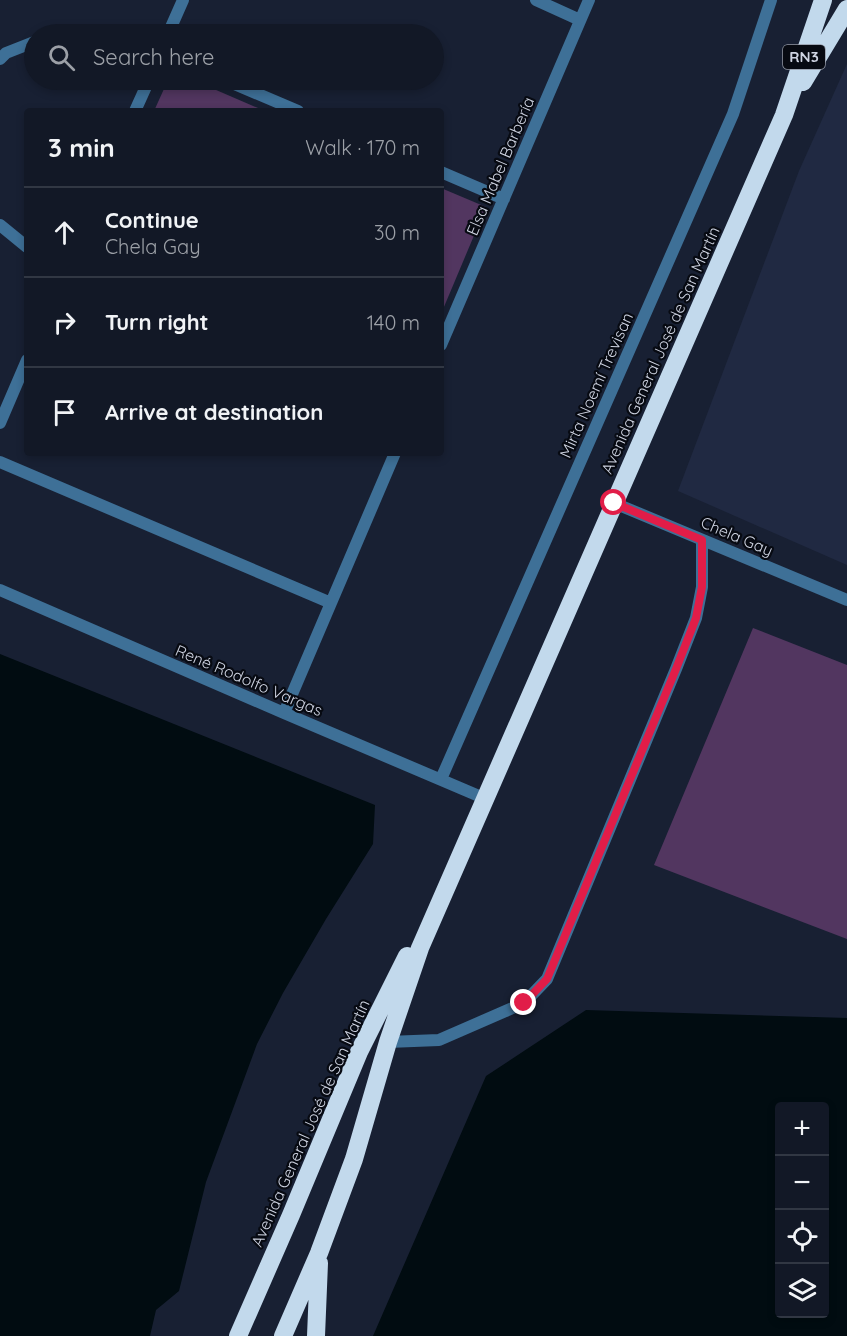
<!DOCTYPE html>
<meta charset="utf-8">
<style>
:root{--surface:#121826;--page:#1f2532;--text:#f1f3f6;--muted:#9ca0a7;--line:#313743}
body{margin:0;font-family:Quicksand,sans-serif;background:var(--page);color:var(--text)}
.controls{position:absolute;right:18px;bottom:18px;display:grid;overflow:hidden;border-radius:6px;box-shadow:0 3px 9px #0003}
.controls button{width:54px;height:54px;display:grid;place-items:center;padding:0;border:0;border-bottom:2px solid var(--line);background:var(--surface);color:var(--text);font:30px sans-serif}
.stop{position:absolute;width:18px;height:18px;margin:-14px;border:4px solid #e11d48;border-radius:50%;background:#fff}
.stop.end{background:#e11d48;border-color:#fff;box-shadow:0 2px 6px #0008}
.list{margin:0;padding:0;list-style:none}
h2{display:flex;justify-content:space-between;align-items:center;height:78px;margin:0;padding:0 24px;font-size:26px}
h2 small{font-size:20px;font-weight:400;color:var(--muted)}
.list li{display:grid;grid-template-columns:39px 1fr auto;gap:18px;align-items:center;box-sizing:border-box;height:90px;padding:0 24px;border-top:2px solid var(--line)}
.list b{display:block;font-size:22px;white-space:nowrap}
.list p{margin:0;font-size:20px;white-space:nowrap;color:var(--muted)}
.list em{font-size:20px;font-style:normal;color:var(--muted)}
.icon{flex:none;width:33px;height:33px;fill:none;stroke:currentColor;stroke-width:2;stroke-linecap:round;stroke-linejoin:round}
.map{position:relative;flex:none;width:847px;height:1336px;overflow:hidden}
.search{position:absolute;background:var(--surface);box-shadow:0 3px 9px #0003;left:24px;top:24px;width:420px;height:66px;display:flex;align-items:center;gap:15px;box-sizing:border-box;padding:0 21px;border-radius:33px;color:var(--muted);font-size:22px}
.panel{position:absolute;background:var(--surface);box-shadow:0 3px 9px #0003;left:24px;top:108px;width:420px;height:348px;border-radius:6px}
.map>svg:first-child{display:block}
</style>
<div class="map">
<svg width="847" height="1336" viewBox="0 0 847 1336">
<rect width="100%" height="100%" fill="#182033"/>
<path fill="#202942" d="M847 64V565L678 491 799 171Z"/>
<path fill="#523660" d="M168 80H193L265 111H154Z
M441 188 486 207 441 314Z
M753 628 847 665V939L654 865Z"/>
<path fill="#010c11" fill-rule="evenodd" d="M0 654 375 805 373 844 326 919 283 993 257 1044 206 1182 179 1291 156 1310 150 1336H0Z
M586 1010 847 1018V1336H373L486 1076ZM824 1106V1314H780V1106Z"/>
<g fill="none" stroke-linecap="round" stroke-linejoin="round">
<path stroke="#3e7097" stroke-width="12" d="M536 0 580 20
M168 34 183 0
M0 59 6 53 34 42
M225 80 298 111
M135 111 149 80
M441 172 504 199
M0 225 27 247
M441 345 589 0
M0 423 27 360
M0 462 331 603
M614 503 847 600
M0 590 284 713 486 799
M284 713 395 453
M441 779 733 114 771 0
M388 1042 439 1040 524 1003 547 979 676 669 696 618 702 587V540"/>
<path stroke="#c2d9ec" stroke-width="18" d="M803 82 847 9
M238 1336 291 1215 359 1052 407 956
M283 1336 319 1253 354 1159 388 1042 420 948 784 115 823 0
M316 1336 319 1263"/>
</g>
<g fill="none" stroke-linecap="round" stroke-linejoin="round">
<path stroke="#e11d48" stroke-width="8" d="M524 1003 547 979 676 669 696 618 702 587V540L614 503"/>
</g>
<g text-anchor="middle" stroke-width="4.5" stroke-linejoin="round" paint-order="stroke">
<rect fill="#070a12" stroke="#9297a3" stroke-width="1.5" x="783" y="45" width="42" height="24" rx="4.5"/>
<g font-size="15" font-weight="bold" fill="#ced3e1">
<text x="804" y="62">RN3</text>
</g>
<g font-size="16" fill="#ced3e1" stroke="#070a12">
<text transform="translate(500 166) rotate(-67)" y="6">Elsa Mabel Barbería</text>
<text transform="translate(660 350) rotate(-66)" y="6">Avenida General José de San Martín</text>
<text transform="translate(596 385) rotate(-66)" y="6">Mirta Noemí Trevisan</text>
<text transform="translate(737 536) rotate(23)" y="6">Chela Gay</text>
<text transform="translate(249 680) rotate(23)" y="6">René Rodolfo Vargas</text>
<text transform="translate(310 1123) rotate(-66)" y="6">Avenida General José de San Martín</text>
</g>
</g>
</svg>
<div class="controls">
<button>+</button>
<button>−</button>
<button><svg class="icon" aria-label="locate" viewBox="0 0 24 24"><circle cx="12" cy="12" r="6"/><path d="M12 2v4M12 18v4M2 12h4M18 12h4"/></svg></button>
<button><svg class="icon" aria-label="layers" viewBox="0 0 24 24"><path d="M12 4l9 5-9 5-9-5zM3 14l9 5 9-5"/></svg></button>
</div>
<div class="stop" style="left:614px;top:503px"></div>
<div class="stop end" style="left:524px;top:1003px"></div>
<div class="search"><svg class="icon" aria-label="search" viewBox="0 0 24 24"><circle cx="10" cy="10" r="6"/><path d="M15 15l6 6"/></svg>Search here</div>
<section class="panel">
<h2>3 min<small>Walk · 170 m</small></h2>
<ul class="list">
<li><svg class="icon" aria-label="ahead" viewBox="0 0 24 24"><path d="M12 20V5M6 11l6-6 6 6"/></svg><div><b>Continue</b><p>Chela Gay</p></div><em>30 m</em></li>
<li><svg class="icon" aria-label="right" viewBox="0 0 24 24"><path d="M7 20v-9h11M14 6l5 5-5 5"/></svg><div><b>Turn right</b></div><em>140 m</em></li>
<li><svg class="icon" aria-label="arrive" viewBox="0 0 24 24"><path d="M6 21V4h12l-3 4 3 4H6"/></svg><div><b>Arrive at destination</b></div></li>
</ul>
</section>
</div>
